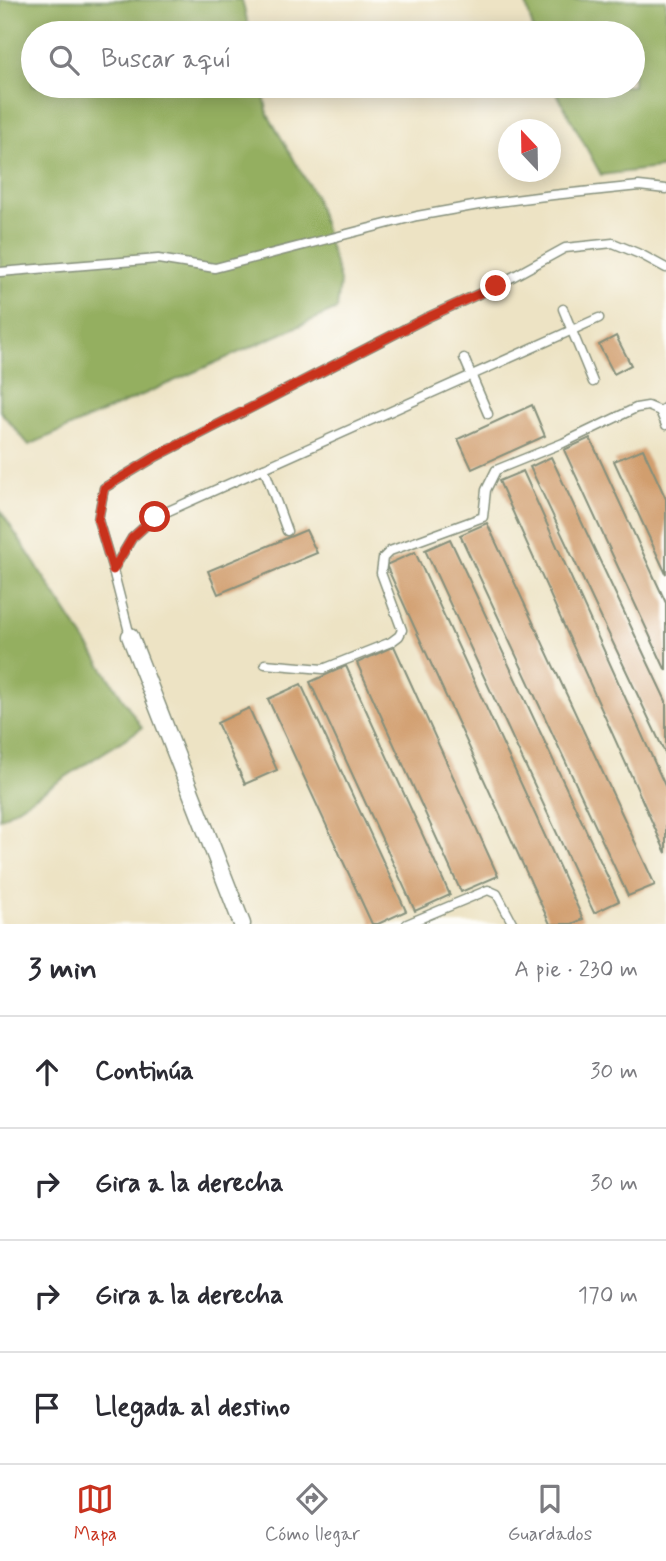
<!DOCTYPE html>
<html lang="es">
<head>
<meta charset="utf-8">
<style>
	:root { --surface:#fff; --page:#f7f7f7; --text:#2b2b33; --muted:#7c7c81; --line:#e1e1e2; --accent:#c8321e }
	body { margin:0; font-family:Mynerve,sans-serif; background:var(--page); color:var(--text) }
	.compass { position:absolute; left:498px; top:119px; width:63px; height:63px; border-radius:50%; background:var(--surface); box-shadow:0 4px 18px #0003; rotate:338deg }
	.stop { position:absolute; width:21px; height:21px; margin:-16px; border:5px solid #c8321e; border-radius:50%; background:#fff }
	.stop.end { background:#c8321e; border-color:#fff; box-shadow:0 2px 7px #0008 }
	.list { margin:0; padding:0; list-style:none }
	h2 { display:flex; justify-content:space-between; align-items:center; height:91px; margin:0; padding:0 28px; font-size:30px }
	h2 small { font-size:23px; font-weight:400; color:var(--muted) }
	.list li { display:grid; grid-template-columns:46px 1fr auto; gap:21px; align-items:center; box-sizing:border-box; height:112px; padding:0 28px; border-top:2px solid var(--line) }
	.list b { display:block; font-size:26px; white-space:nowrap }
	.list em { font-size:23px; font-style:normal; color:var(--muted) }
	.icon { flex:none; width:38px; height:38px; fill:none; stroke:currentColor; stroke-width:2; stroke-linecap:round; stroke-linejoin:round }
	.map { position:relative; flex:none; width:666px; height:924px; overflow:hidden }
	.search { position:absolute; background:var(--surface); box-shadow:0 4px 18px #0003; left:21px; right:21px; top:21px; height:77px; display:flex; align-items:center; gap:18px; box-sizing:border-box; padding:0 24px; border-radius:38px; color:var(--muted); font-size:26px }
	.sheet { height:539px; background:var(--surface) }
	nav { display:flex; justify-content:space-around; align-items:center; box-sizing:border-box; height:98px; border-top:2px solid var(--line); background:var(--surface); font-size:19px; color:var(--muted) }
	nav a { display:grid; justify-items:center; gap:4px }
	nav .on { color:var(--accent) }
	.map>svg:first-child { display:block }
	.forest { fill:#94af61; stroke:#5a764a; stroke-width:2 }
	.building { fill:#d19e6e }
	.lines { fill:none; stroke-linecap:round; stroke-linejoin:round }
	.service-casing { stroke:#86907c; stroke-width:11 }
	.minor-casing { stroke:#86907c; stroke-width:19 }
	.service { stroke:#fff; stroke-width:8 }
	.minor { stroke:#fff; stroke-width:16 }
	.route { stroke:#c8321e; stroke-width:9 }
</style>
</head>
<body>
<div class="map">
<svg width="666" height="924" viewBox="0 0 666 924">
	<rect width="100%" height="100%" fill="#fdfcf7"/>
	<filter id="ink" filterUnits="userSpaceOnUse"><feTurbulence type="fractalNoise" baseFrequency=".0143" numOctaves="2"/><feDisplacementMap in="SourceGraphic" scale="14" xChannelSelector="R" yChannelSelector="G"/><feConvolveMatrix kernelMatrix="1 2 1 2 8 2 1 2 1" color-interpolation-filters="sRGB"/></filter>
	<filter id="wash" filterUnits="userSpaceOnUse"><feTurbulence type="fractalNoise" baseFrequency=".00686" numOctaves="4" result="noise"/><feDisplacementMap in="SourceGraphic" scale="28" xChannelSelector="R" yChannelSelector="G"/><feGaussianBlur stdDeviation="1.57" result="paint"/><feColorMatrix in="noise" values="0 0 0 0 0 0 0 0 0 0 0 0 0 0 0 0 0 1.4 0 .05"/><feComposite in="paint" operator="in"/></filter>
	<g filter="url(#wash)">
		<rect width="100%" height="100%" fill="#ede3c4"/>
		<!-- forest -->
		<g class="forest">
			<polygon points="0,0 242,0 250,33 33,33 33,86 262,86 268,115 315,196 340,281 337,309 29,445 0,411"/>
			<polygon points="525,0 666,0 666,167 601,175 553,86 633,86 633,33 534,33"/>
			<polygon points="0,510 142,728 0,819"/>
		</g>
		<g id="blocks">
			<!-- building -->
			<g class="building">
				<polygon points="616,336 631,365 614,374 599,345"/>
				<polygon points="532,405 545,436 472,469 458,439"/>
				<polygon points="590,438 666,603 666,671 564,450"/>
				<polygon points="643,449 666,499 666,574 614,461"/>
				<polygon points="551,457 666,701 666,755 530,467"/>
				<polygon points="523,471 666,788 666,853 499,481"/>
				<polygon points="487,523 655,885 628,896 460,535"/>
				<polygon points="306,530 317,553 218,594 208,571"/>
				<polygon points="450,539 619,901 594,913 425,550"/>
				<polygon points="415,552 583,919 572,924 550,924 386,565"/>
				<polygon points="394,646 498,876 461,892 357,663"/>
				<polygon points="346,666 450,895 415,911 310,682"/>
				<polygon points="301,684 406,911 378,924 372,924 268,699"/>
				<polygon points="249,708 277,770 245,784 217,723"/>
			</g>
		</g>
	</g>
	<g filter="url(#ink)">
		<use href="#blocks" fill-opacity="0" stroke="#86907c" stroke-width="2"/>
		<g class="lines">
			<defs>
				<g id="service">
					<polyline points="0,272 158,259 215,268 417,216 490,203 553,195 639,186 666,189"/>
					<polyline points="563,309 593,382"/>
					<polyline points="464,358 488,414"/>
					<polyline points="666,407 660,411 666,425"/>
					<polyline points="264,468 287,531"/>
					<polyline points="113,570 98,520 104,488 157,456 426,318 496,286 565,248 613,243 642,255 666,268"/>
					<polyline points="130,636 113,570 132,538 155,517 599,318"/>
					<polyline points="265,664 323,669 391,642 399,636 402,630 381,573 383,558 390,551 483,517 486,490 496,470 563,443 636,408 648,406 660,411"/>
					<polyline points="407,924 488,890 497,894 513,924"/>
				</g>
				<polyline id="minor" points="130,636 242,924"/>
			</defs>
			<!-- service casing -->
			<use href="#service" class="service-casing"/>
			<!-- minor casing -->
			<use href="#minor" class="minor-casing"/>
			<!-- service -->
			<use href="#service" class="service"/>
			<!-- minor -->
			<use href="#minor" class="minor"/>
		</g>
	</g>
	<g class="lines" filter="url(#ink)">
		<!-- route -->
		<polyline class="route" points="155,517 132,538 113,570 98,520 104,488 157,456 426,318 496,286"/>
	</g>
</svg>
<svg class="compass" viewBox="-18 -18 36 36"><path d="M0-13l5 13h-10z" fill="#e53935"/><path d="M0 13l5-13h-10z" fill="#7c7c81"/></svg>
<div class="stop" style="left:155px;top:517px"></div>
<div class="stop end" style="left:496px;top:286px"></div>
<div class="search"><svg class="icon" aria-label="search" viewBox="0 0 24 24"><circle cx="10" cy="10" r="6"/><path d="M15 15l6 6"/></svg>Buscar aquí</div>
</div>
<section class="sheet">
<h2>3 min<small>A pie · 230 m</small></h2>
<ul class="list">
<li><svg class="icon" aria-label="ahead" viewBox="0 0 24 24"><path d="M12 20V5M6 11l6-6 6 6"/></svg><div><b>Continúa</b></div><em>30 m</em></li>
<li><svg class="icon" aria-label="right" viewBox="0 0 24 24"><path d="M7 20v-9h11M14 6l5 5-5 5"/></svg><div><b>Gira a la derecha</b></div><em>30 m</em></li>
<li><svg class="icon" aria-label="right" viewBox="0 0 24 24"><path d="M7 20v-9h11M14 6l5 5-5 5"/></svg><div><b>Gira a la derecha</b></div><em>170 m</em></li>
<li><svg class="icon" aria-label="arrive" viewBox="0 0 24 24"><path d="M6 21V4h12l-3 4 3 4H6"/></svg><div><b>Llegada al destino</b></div></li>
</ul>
</section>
<nav>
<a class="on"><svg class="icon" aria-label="map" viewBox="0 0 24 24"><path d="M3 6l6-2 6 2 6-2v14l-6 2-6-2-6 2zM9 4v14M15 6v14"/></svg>Mapa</a>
<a><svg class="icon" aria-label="directions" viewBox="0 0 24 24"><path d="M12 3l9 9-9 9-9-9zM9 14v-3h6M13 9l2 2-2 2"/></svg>Cómo llegar</a>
<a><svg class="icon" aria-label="saved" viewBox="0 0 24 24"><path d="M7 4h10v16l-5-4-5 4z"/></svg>Guardados</a>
</nav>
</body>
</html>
